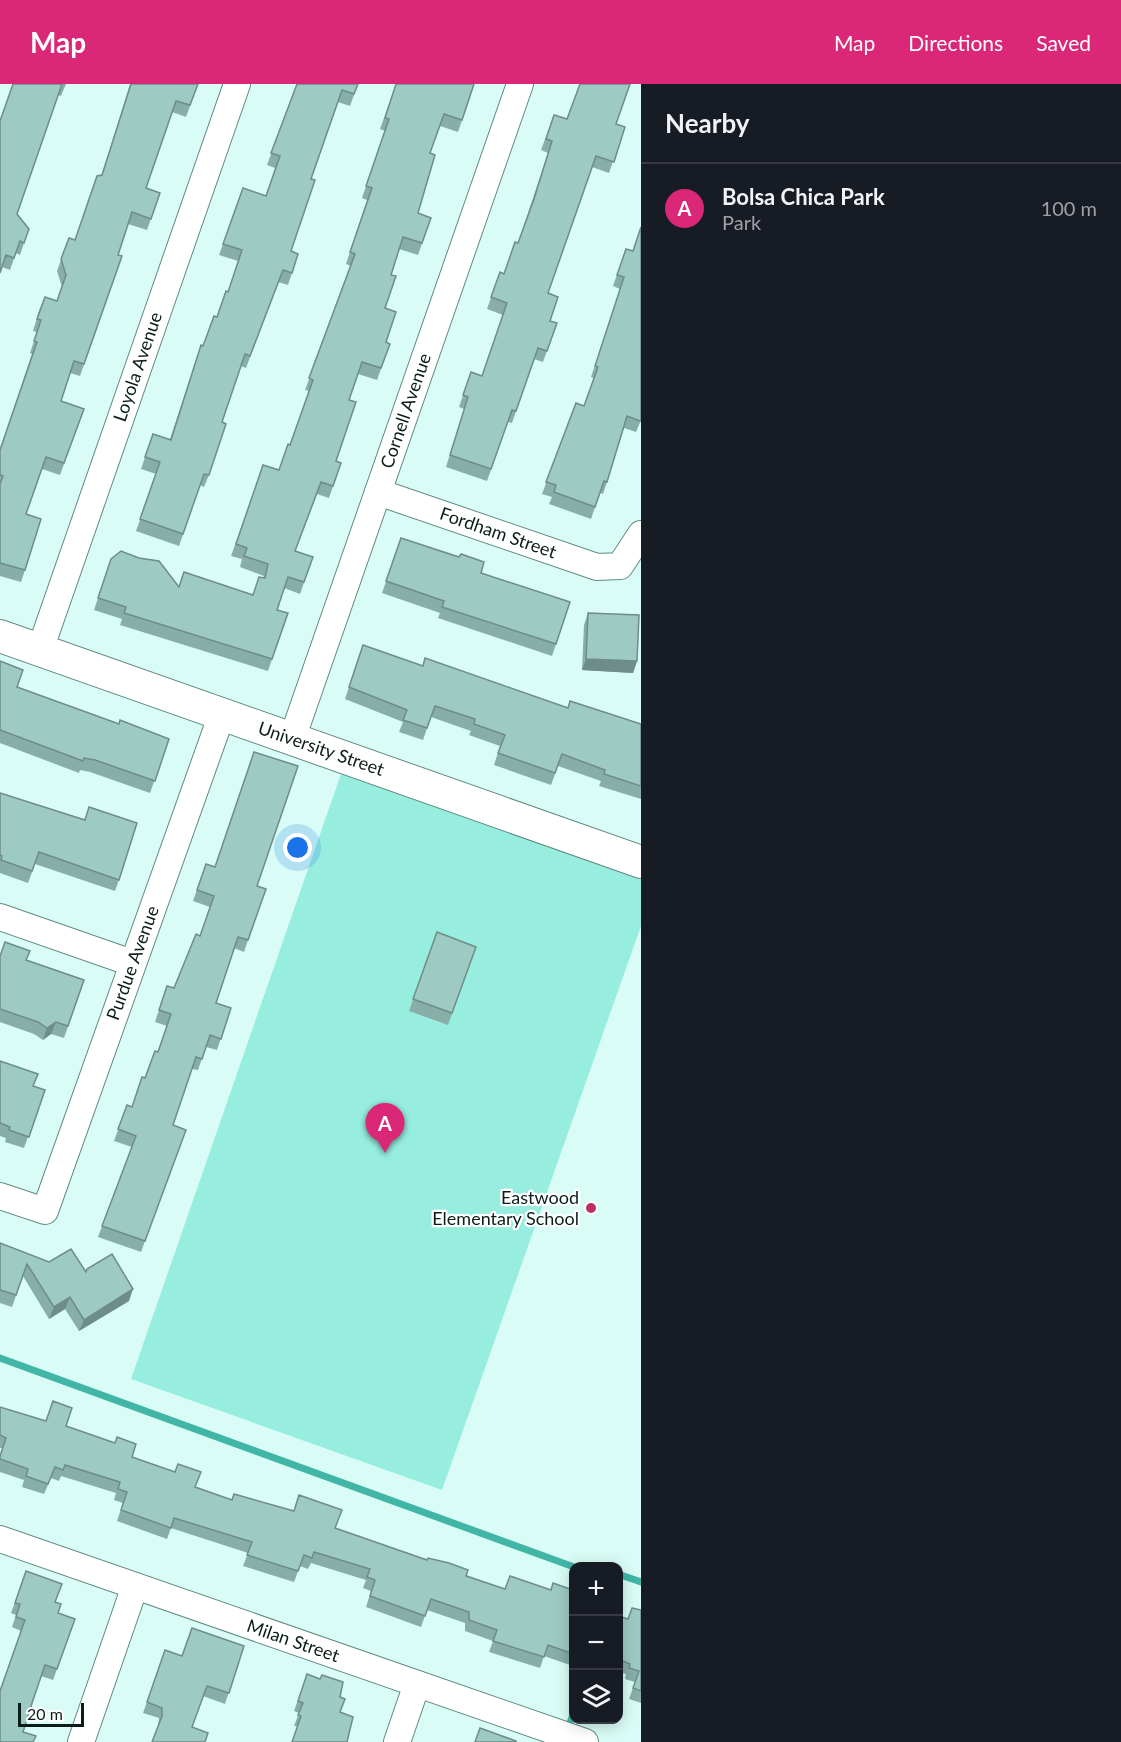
<!DOCTYPE html>
<html lang="en">
<head>
<meta charset="utf-8">
<style>
	:root { --surface:#171b24; --page:#242831; --text:#f1f3f6; --muted:#9ea1a6; --line:#363941; --accent:#db2777 }
	body { margin:0; font-family:Lato,sans-serif; background:var(--page); color:var(--text) }
	.controls { position:absolute; right:18px; bottom:18px; display:grid; overflow:hidden; border-radius:12px; box-shadow:0 3px 15px #0003 }
	.controls button { width:54px; height:54px; display:grid; place-items:center; padding:0; border:0; border-bottom:2px solid var(--line); background:var(--surface); color:var(--text); font:30px sans-serif }
	.scale { position:absolute; left:18px; bottom:15px; width:66px; box-sizing:border-box; padding-left:6px; border:3px solid #0b1d1a; border-top:0; font-size:16px; line-height:21px; white-space:nowrap; color:#0b1d1a; -webkit-text-stroke:4px #fff; paint-order:stroke }
	.you { position:absolute; left:298px; top:764px; width:21px; height:21px; margin:-15px; border:4px solid #fff; border-radius:50%; background:#1a73e8; box-shadow:0 0 0 9px #1a73e833 }
	.badge { display:grid; place-items:center; width:39px; height:39px; border-radius:50%; background:var(--accent); color:#fff; font-size:20px; font-weight:700 }
	.pin { position:absolute; translate:-50% -50px; filter:drop-shadow(0 2px 3px #0008) }
	.pin::after { content:''; position:absolute; top:32px; width:21px; height:18px; background:inherit; clip-path:polygon(0 0,100% 0,50% 100%) }
	.list { margin:0; padding:0; list-style:none }
	h2 { display:flex; justify-content:space-between; align-items:center; height:78px; margin:0; padding:0 24px; font-size:26px }
	h2 small { font-size:20px; font-weight:400; color:var(--muted) }
	.list li { display:grid; grid-template-columns:39px 1fr auto; gap:18px; align-items:center; box-sizing:border-box; height:90px; padding:0 24px; border-top:2px solid var(--line) }
	.list b { display:block; font-size:22px; white-space:nowrap }
	.list p { margin:0; font-size:20px; white-space:nowrap; color:var(--muted) }
	.list em { font-size:20px; font-style:normal; color:var(--muted) }
	.icon { flex:none; width:33px; height:33px; fill:none; stroke:currentColor; stroke-width:2; stroke-linecap:round; stroke-linejoin:round }
	.map { position:relative; flex:none; width:641px; height:1658px; overflow:hidden }
	header { display:flex; align-items:center; gap:36px; box-sizing:border-box; height:84px; padding:0 30px; background:var(--accent); color:#fff }
	header strong { font-size:28px }
	nav { display:flex; gap:33px; margin-inline-start:auto; font-size:21px }
	main { display:flex }
	aside { flex:1; background:var(--surface) }
	.map>svg:first-child { display:block }
	.green { fill:#97eedf }
	.lines { fill:none; stroke-linecap:round; stroke-linejoin:round }
	.stream { stroke:#41b6a6; stroke-width:7 }
	.minor-casing { stroke:#608b83; stroke-width:28 }
	.tertiary-casing { stroke:#608b83; stroke-width:34 }
	.minor { stroke:#fff; stroke-width:26 }
	.tertiary { stroke:#fff; stroke-width:32 }
	.wall { fill:#87aea7 }
	.shaded-wall { fill:#6e8d88 }
	.building { fill:#9dcac2; stroke:#6e8d88; stroke-width:1.5 }
	.poi-dot { fill:#bb2f65; stroke:#fff; stroke-width:2 }
	.labels { text-anchor:middle; stroke-width:4.5; stroke-linejoin:round; paint-order:stroke }
	.street-label { font-size:18px; fill:#0b1d1a; stroke:#fff }
	.poi-label { font-size:18px; fill:#0b1d1a; stroke:#fff; text-anchor:end }
</style>
</head>
<body>
<header>
<strong>Map</strong>
<nav><a>Map</a><a>Directions</a><a>Saved</a></nav>
</header>
<main>
<div class="map">
<svg width="641" height="1658" viewBox="0 0 641 1658">
	<rect width="100%" height="100%" fill="#d9fdf6"/>
	<!-- green -->
	<polygon class="green" points="342,687 641,792 641,842 442,1406 131,1295"/>
	<g class="lines">
		<!-- stream -->
		<g class="stream">
			<polyline points="0,1274 574,1483"/>
			<polyline points="618,1490 641,1498"/>
			<polyline points="567,1647 574,1628"/>
		</g>
		<defs>
			<g id="minor">
				<polyline points="378,408 597,483 620,482 641,450"/>
				<polyline points="40,566 237,0"/>
				<polyline points="292,655 520,0"/>
				<polyline points="0,833 132,879"/>
				<polyline points="0,1112 45,1127 222,630"/>
				<polyline points="0,1455 585,1658"/>
				<polyline points="81,1658 135,1502"/>
				<polyline points="397,1658 417,1600"/>
			</g>
			<polyline id="tertiary" points="0,552 641,778"/>
		</defs>
		<!-- minor casing -->
		<use href="#minor" class="minor-casing"/>
		<!-- tertiary casing -->
		<use href="#tertiary" class="tertiary-casing"/>
		<!-- minor -->
		<use href="#minor" class="minor"/>
		<!-- tertiary -->
		<use href="#tertiary" class="tertiary"/>
	</g>
	<!-- wall -->
	<g class="wall">
		<polygon points="13,0 66,0 61,12 58,11 17,130 24,159 20,171 16,169 10,186 2,183"/>
		<polygon points="130,0 198,0 186,33 172,28 146,104 160,109 147,146 128,140 118,171 122,172 80,292 70,289 61,317 84,325 60,391 42,385 26,430 25,486 21,498 0,492 0,365 32,270 30,269 37,248 33,247 40,224 57,217 62,203 57,187 69,154 75,156 102,91"/>
		<polygon points="297,0 358,0 350,22 338,18 311,95 291,167 292,189 288,201 278,198 246,284 241,282 222,338 209,391 204,403 200,401 179,462 136,447 156,390 141,385 153,350 170,355 201,261 203,262 217,233 228,208 238,177 219,171 243,104 266,112 275,84 267,81"/>
		<polygon points="396,0 474,0 458,48 440,42 430,69 418,129 431,134 418,171 399,165 391,191 385,224 386,258 390,260 377,296 358,290 349,316 336,377 341,379 329,414 317,410 295,467 313,473 300,510 284,504 277,526 288,529 268,587 120,541 122,535 94,526 111,475 179,502 253,511 263,494 264,492 240,483 242,475 231,472 263,381 279,386 290,361 309,307 305,306 351,182 346,180 367,116 362,114 385,47 380,45"/>
		<polygon points="554,31 567,35 616,40 625,43 609,89 592,83 548,209 550,237 547,267 543,278 534,275 512,339 508,338 487,397 446,383 464,325 459,323 471,288 482,292 503,231 487,225 500,188 504,190 518,159 548,69 541,66"/>
		<polygon points="626,165 633,167 641,336 636,348 624,344 607,398 603,410 600,409 591,435 549,420 552,413 542,410 576,319 584,322 594,294 591,293 620,205 613,202"/>
		<polygon points="401,454 481,489 570,518 552,572 438,534 440,529 382,509"/>
		<polygon points="588,529 637,577 633,589 582,586 584,541"/>
		<polygon points="363,561 423,582 568,624 641,640 641,715 599,702 601,697 558,682 551,701 494,681 500,662 469,651 471,647 431,633 423,656 399,648 403,638 345,615"/>
		<polygon points="0,577 17,603 119,640 169,655 150,709 90,688 80,686 79,689 0,659"/>
		<polygon points="0,709 119,796 115,807 35,780 28,799 0,789"/>
		<polygon points="206,780 257,802 248,856 244,868 234,864 216,919 231,924 217,966 206,963 198,986 192,985 173,1041 186,1046 141,1168 98,1153 132,1063 114,1057 127,1021 132,1023 158,968 167,942 155,938 167,902 174,904 200,852 210,823 193,817"/>
		<polygon points="437,848 476,863 448,941 409,927"/>
		<polygon points="0,871 26,876 84,896 64,954 51,950 43,956 34,950 0,938"/>
		<polygon points="0,977 33,1002 45,1006 24,1064 5,1058 6,1054 0,1052"/>
		<polygon points="0,1159 49,1178 86,1188 129,1217 79,1247 65,1225 49,1235 23,1192 12,1223 0,1219"/>
		<polygon points="0,1323 46,1337 66,1342 195,1403 232,1416 335,1444 505,1505 573,1506 573,1582 544,1572 540,1584 489,1568 493,1557 465,1547 465,1539 427,1526 421,1543 366,1523 371,1507 363,1504 366,1496 311,1479 308,1485 300,1482 294,1498 243,1482 248,1469 171,1444 167,1455 117,1437 123,1419 114,1416 116,1409 61,1392 59,1397 51,1394 44,1410 22,1403 24,1396 0,1388 0,1371 2,1364 0,1364"/>
		<polygon points="26,1487 55,1518 58,1529 75,1535 53,1596 41,1592 33,1616 23,1648 0,1658 0,1607 21,1547 12,1543 16,1531 11,1529"/>
		<polygon points="641,1526 641,1619 629,1615 635,1598 625,1595 626,1590 618,1588 618,1532 628,1535"/>
		<polygon points="244,1562 225,1620 203,1612 192,1643 158,1642 159,1634 143,1629 165,1566 182,1572"/>
		<polygon points="307,1590 340,1613 340,1628 297,1642 294,1642 299,1629 294,1627"/>
	</g>
	<!-- shaded-wall -->
	<g class="shaded-wall">
		<polygon points="586,575 637,577 633,589 582,586"/>
		<polygon points="56,938 51,950 43,956 47,944"/>
		<polygon points="133,1205 129,1217 79,1247 84,1236"/>
		<polygon points="70,1213 65,1225 49,1235 54,1223"/>
	</g>
	<!-- building -->
	<g class="building">
		<polygon points="13,0 62,0 17,130 29,145 24,159 20,157 14,174 6,171 0,189 0,37"/>
		<polygon points="131,0 198,0 190,21 176,17 146,104 160,109 151,135 132,128 118,171 122,172 84,280 74,277 61,317 84,325 64,379 46,373 26,430 41,435 25,486 0,479 0,400 3,392 0,391 0,366 37,258 34,257 41,236 37,235 45,213 57,217 66,191 61,175 69,154 75,156 97,92 102,91"/>
		<polygon points="297,0 358,0 354,10 342,6 311,95 315,96 291,167 298,170 292,189 283,186 250,272 245,270 222,338 226,340 209,391 204,390 183,450 140,435 160,378 145,373 153,350 171,356 201,261 203,262 214,232 217,233 226,207 228,208 242,166 223,160 243,104 266,112 280,72 271,69"/>
		<polygon points="396,0 474,0 462,36 444,30 430,69 435,71 418,129 431,134 422,159 403,153 391,191 396,192 385,224 396,228 386,258 390,260 381,284 362,278 349,316 356,318 336,377 341,379 333,402 321,398 295,467 313,473 304,498 288,493 277,526 288,529 272,575 124,529 126,523 98,514 111,475 121,467 139,474 159,477 179,503 184,488 253,511 259,493 265,494 268,480 244,472 247,464 236,460 263,381 279,386 288,360 290,361 313,296 309,294 355,170 350,168 372,104 366,102 389,35 385,34"/>
		<polygon points="580,0 630,0 616,40 625,43 614,78 596,72 548,209 558,213 550,237 557,239 547,267 538,264 516,327 512,326 491,385 450,371 468,313 463,311 471,288 482,292 507,219 491,213 500,188 504,190 515,158 518,159 534,115 552,57 546,55 554,31 567,35"/>
		<polygon points="641,143 641,335 640,337 627,332 607,398 604,397 595,423 554,408 556,401 546,398 576,319 584,322 598,283 595,282 624,193 617,191 626,165 633,167"/>
		<polygon points="401,454 459,473 461,470 484,478 481,489 570,518 556,560 442,523 444,517 386,497"/>
		<polygon points="588,529 639,531 637,577 586,575"/>
		<polygon points="363,561 423,582 425,574 568,624 570,617 641,640 641,702 604,690 605,686 562,670 555,689 498,669 505,651 474,640 475,635 435,622 427,644 403,636 407,626 349,603"/>
		<polygon points="0,577 23,586 17,603 119,640 120,636 169,655 155,697 95,676 84,674 83,677 0,646"/>
		<polygon points="254,668 298,682 257,802 266,805 248,856 238,853 216,919 231,924 221,955 210,951 202,975 196,973 173,1041 186,1046 145,1157 102,1142 136,1052 118,1045 127,1021 132,1023 142,993 145,994 155,967 158,968 171,930 159,926 167,902 174,904 196,850 200,852 214,812 197,806 206,780 215,783"/>
		<polygon points="0,709 85,736 89,723 137,739 119,796 39,768 32,787 1,776 2,772 0,771"/>
		<polygon points="437,848 476,863 452,929 413,915"/>
		<polygon points="5,858 30,867 26,876 84,896 68,942 56,938 47,944 38,938 0,925 0,872"/>
		<polygon points="0,977 38,990 33,1002 45,1006 29,1053 9,1046 10,1043 0,1039"/>
		<polygon points="0,1159 49,1178 71,1165 86,1188 87,1185 112,1170 133,1205 84,1236 70,1213 54,1223 27,1180 16,1211 0,1206"/>
		<polygon points="53,1317 72,1324 66,1342 115,1359 117,1353 136,1360 132,1373 175,1388 178,1380 201,1388 195,1403 232,1416 234,1410 294,1427 299,1411 342,1426 335,1444 427,1476 428,1474 449,1479 468,1486 466,1492 505,1505 510,1492 551,1506 553,1499 573,1506 573,1570 548,1561 544,1573 493,1557 497,1546 469,1536 469,1528 431,1515 425,1532 370,1512 375,1496 367,1493 370,1485 314,1468 312,1474 304,1471 298,1487 247,1471 252,1458 174,1434 171,1444 121,1426 127,1408 118,1405 120,1398 65,1381 63,1386 55,1383 48,1400 26,1392 28,1385 0,1375 0,1372 6,1354 0,1351 0,1323 46,1337"/>
		<polygon points="26,1487 62,1500 55,1518 61,1520 58,1529 75,1535 57,1585 45,1581 33,1616 23,1648 36,1652 33,1658 0,1658 0,1607 25,1536 16,1533 20,1520 15,1519"/>
		<polygon points="632,1524 641,1526 641,1607 633,1604 639,1587 629,1584 630,1580 618,1575 618,1532 628,1535"/>
		<polygon points="192,1544 244,1562 229,1609 207,1602 192,1643 208,1649 205,1658 152,1658 162,1632 162,1624 147,1618 165,1566 182,1572"/>
		<polygon points="307,1590 320,1595 322,1591 343,1598 340,1613 345,1615 340,1628 353,1633 347,1658 292,1658 301,1632 298,1631 303,1619 298,1617"/>
		<polygon points="480,1644 516,1657 516,1658 475,1658"/>
	</g>
	<!-- markers -->
	<circle class="poi-dot" cx="591" cy="1124" r="6"/>
	<g class="labels">
		<!-- street labels -->
		<g class="street-label">
			<text transform="translate(138 283) rotate(-71)" y="6">Loyola Avenue</text>
			<text transform="translate(406 327) rotate(-71)" y="6">Cornell Avenue</text>
			<text transform="translate(498 449) rotate(19)" y="6">Fordham Street</text>
			<text transform="translate(321 665) rotate(19)" y="6">University Street</text>
			<text transform="translate(133 879) rotate(-70)" y="6">Purdue Avenue</text>
			<text transform="translate(293 1557) rotate(19)" y="6">Milan Street</text>
		</g>
		<!-- poi labels -->
		<g class="poi-label">
			<text x="579" y="1120">Eastwood<tspan x="579" dy="21">Elementary School</tspan></text>
		</g>
	</g>
</svg>
<div class="controls">
<button>+</button>
<button>−</button>
<button><svg class="icon" aria-label="layers" viewBox="0 0 24 24"><path d="M12 4l9 5-9 5-9-5zM3 14l9 5 9-5"/></svg></button>
</div>
<div class="scale">20 m</div>
<div class="you"></div>
<div class="pin badge" style="left:385px;top:1069px">A</div>
</div>
<aside>
<h2>Nearby<small></small></h2>
<ul class="list">
<li><span class="badge">A</span><div><b>Bolsa Chica Park</b><p>Park</p></div><em>100 m</em></li>
</ul>
</aside>
</main>
</body>
</html>
